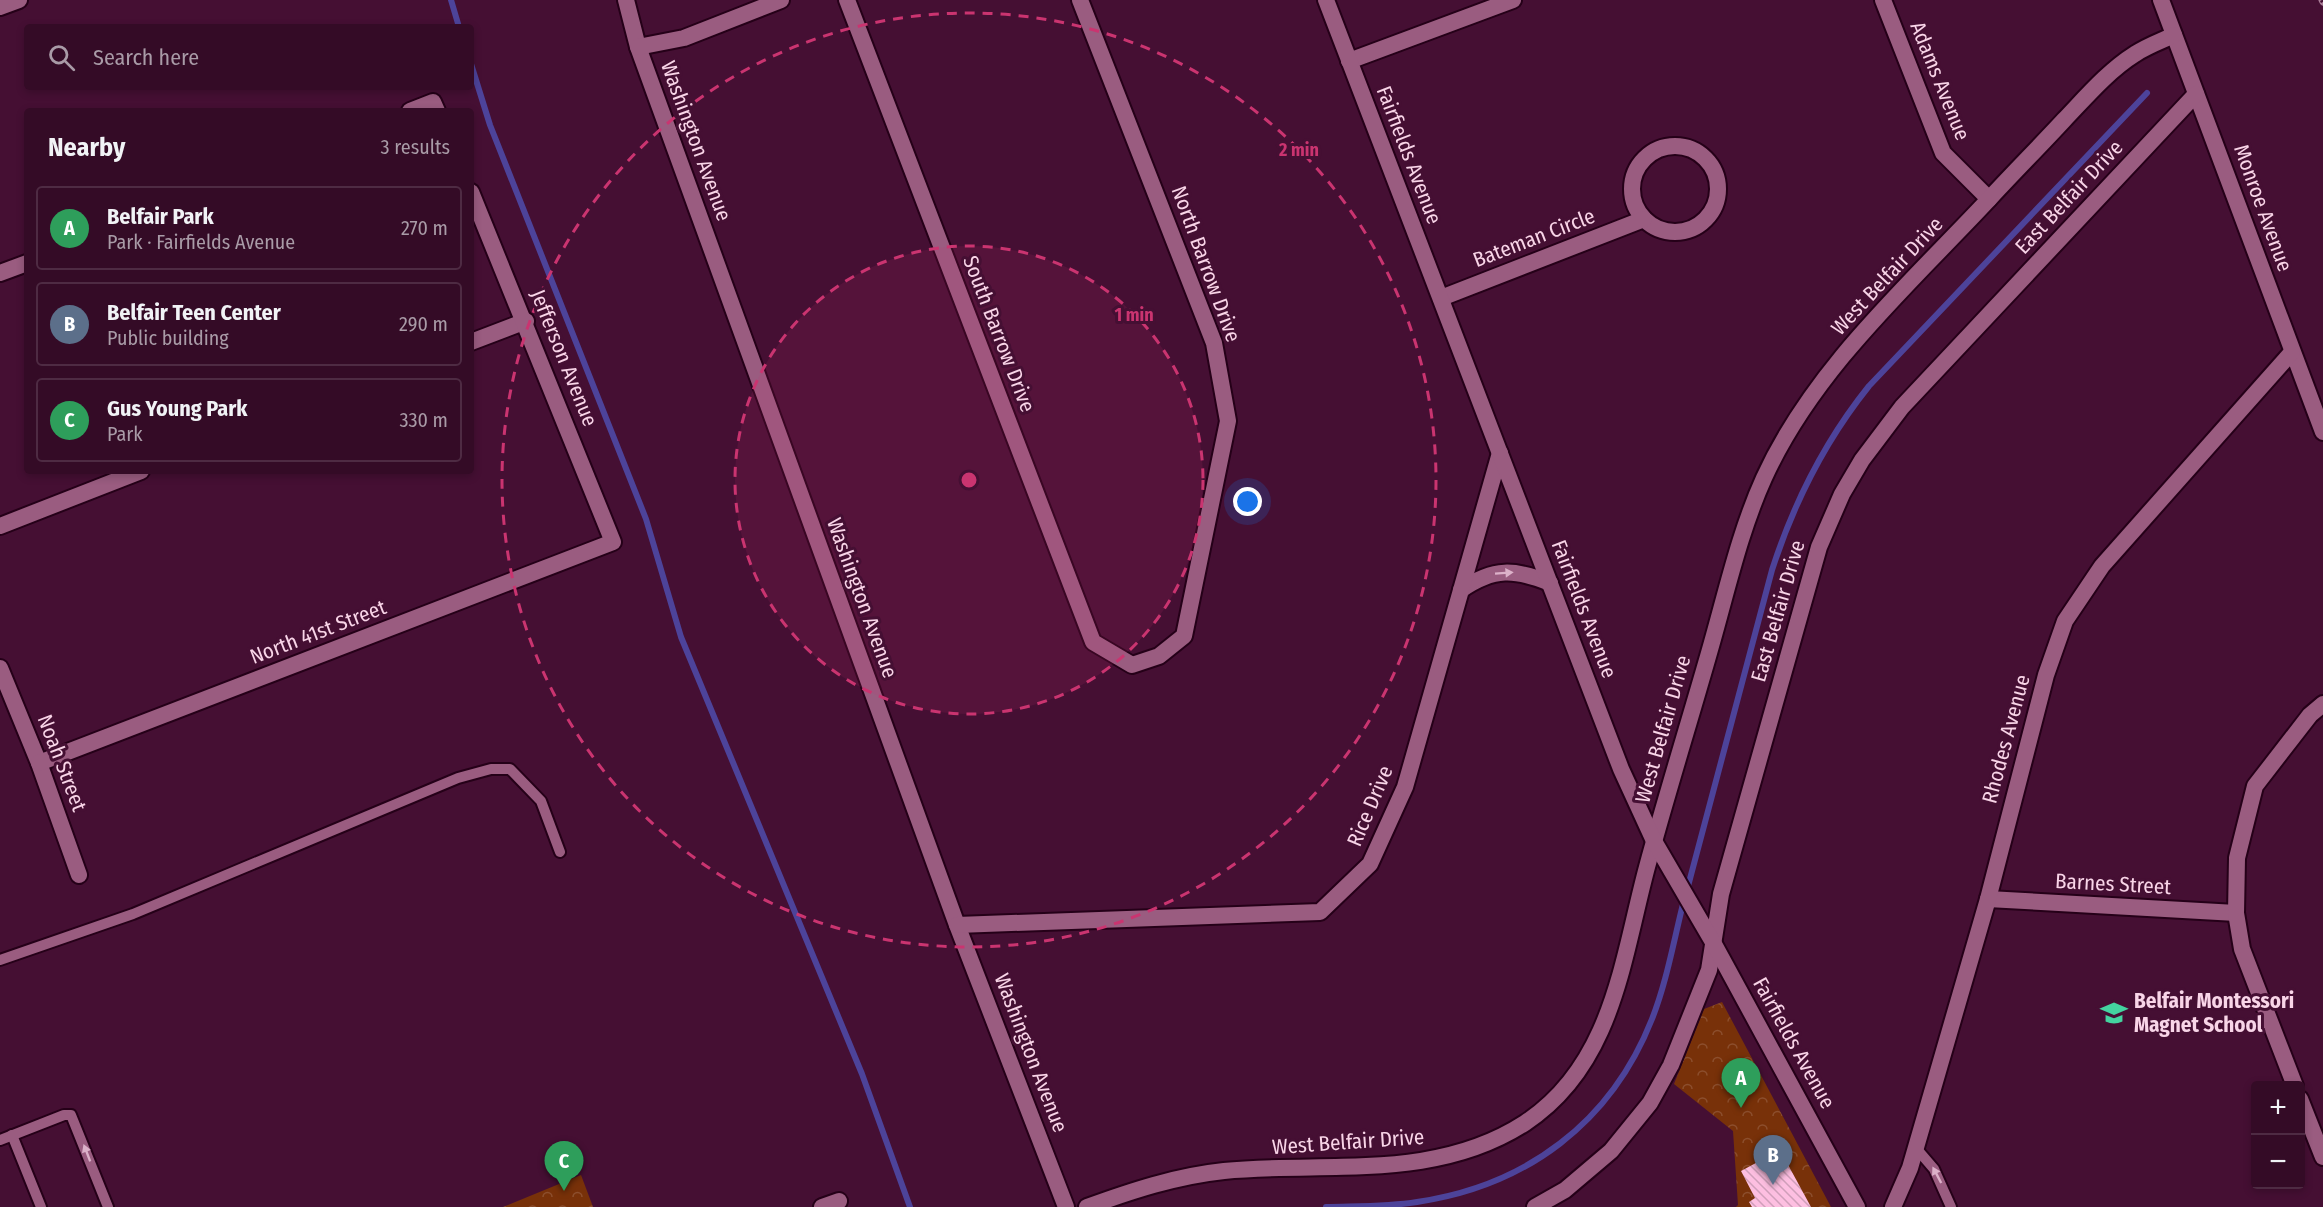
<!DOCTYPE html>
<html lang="en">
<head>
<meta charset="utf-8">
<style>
	:root { --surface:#340b26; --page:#3c142e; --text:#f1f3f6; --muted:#a99ba7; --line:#4e2b43; --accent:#2563eb }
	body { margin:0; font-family:"Fira Sans Condensed",sans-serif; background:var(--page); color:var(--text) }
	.controls { position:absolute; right:18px; bottom:18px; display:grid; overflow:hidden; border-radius:6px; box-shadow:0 3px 9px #0003 }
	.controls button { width:54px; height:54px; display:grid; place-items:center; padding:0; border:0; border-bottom:2px solid var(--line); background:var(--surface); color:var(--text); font:30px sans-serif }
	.you { position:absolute; left:1248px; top:502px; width:21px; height:21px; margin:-15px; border:4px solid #fff; border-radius:50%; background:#1a73e8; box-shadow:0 0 0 9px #1a73e833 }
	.badge { display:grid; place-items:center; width:39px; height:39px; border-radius:50%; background:var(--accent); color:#fff; font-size:20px; font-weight:700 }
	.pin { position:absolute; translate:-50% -50px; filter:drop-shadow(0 2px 3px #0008) }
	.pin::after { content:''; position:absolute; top:32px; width:21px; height:18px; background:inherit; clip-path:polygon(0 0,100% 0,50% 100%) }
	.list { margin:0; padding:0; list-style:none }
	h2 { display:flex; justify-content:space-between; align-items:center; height:78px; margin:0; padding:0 24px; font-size:26px }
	h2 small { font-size:20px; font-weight:400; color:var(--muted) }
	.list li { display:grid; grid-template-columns:39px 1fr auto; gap:18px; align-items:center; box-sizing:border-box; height:84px; margin:0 12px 12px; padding:0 12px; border:2px solid var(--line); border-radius:6px }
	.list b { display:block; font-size:22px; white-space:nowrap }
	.list p { margin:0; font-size:20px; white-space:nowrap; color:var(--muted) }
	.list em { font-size:20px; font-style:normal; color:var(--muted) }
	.icon { flex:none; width:33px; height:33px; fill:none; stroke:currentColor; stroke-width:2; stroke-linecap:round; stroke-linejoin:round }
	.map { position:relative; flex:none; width:2323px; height:1207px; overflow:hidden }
	.search { position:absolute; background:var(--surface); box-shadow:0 3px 9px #0003; left:24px; top:24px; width:450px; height:66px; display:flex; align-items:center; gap:15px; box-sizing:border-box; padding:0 21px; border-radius:6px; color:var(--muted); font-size:22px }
	.panel { position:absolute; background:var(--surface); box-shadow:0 3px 9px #0003; left:24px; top:108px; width:450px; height:366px; border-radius:6px }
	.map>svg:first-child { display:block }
	.park { fill:url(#park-crowns) }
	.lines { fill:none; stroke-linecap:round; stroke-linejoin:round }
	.stream { stroke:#4d439a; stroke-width:6 }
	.building { fill:url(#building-back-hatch) }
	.service-casing { stroke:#250018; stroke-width:14 }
	.minor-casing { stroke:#250018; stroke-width:20 }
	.tertiary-casing { stroke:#250018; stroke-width:20 }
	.service { stroke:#9a5c80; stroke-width:10 }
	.minor { stroke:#9a5c80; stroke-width:16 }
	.tertiary { stroke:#9a5c80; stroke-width:16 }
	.rail-casing { stroke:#aa7e98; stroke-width:7 }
	.rail { stroke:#450f33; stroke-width:4.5; stroke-dasharray:14; stroke-linecap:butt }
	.oneway { fill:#dcb1c9 }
	.ring { fill:none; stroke:#ca3470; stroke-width:3; stroke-dasharray:10 8 }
	.labels { text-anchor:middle; stroke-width:6; stroke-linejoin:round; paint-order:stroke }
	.street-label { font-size:21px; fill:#f9d5e8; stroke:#450f33 }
	.poi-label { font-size:21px; font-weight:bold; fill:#f9d5e8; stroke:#450f33; text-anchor:start }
	.centre { fill:#ca3470; stroke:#450f33; stroke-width:3 }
	.ring-label { font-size:18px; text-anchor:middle; font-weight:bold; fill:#ca3470; stroke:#450f33; stroke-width:6; stroke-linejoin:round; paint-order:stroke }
</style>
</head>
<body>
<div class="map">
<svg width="2323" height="1207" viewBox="0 0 2323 1207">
	<defs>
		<pattern id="park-crowns" width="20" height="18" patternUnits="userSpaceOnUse" patternTransform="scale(1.5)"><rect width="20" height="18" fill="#783109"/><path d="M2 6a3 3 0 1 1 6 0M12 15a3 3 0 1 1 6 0" fill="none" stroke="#8c4e2d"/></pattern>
		<pattern id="building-back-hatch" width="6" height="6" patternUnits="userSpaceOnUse" patternTransform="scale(1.5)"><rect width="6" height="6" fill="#fdbfe1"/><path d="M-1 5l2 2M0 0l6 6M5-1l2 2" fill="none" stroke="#d09fba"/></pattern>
	</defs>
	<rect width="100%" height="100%" fill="#450f33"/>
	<!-- park -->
	<g class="park">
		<polygon points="1722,1002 1831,1207 1736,1207 1738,1205 1733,1131 1674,1084 1704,1009"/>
		<polygon points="581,1175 593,1207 503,1207"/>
	</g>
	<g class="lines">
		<!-- stream -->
		<g class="stream">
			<polyline points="451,0 459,27"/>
			<polyline points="471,64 490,125 646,519 681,637 862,1074 910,1207"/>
			<path d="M1687,890L1772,570C1794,502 1824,442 1869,386L2147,93"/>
			<path d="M1326,1207C1356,1206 1387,1207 1417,1202C1526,1186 1611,1123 1652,1019C1667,981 1674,939 1684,900"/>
		</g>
	</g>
	<!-- building -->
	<polygon class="building" points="1780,1150 1811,1207 1752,1207 1749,1202 1755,1198 1741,1171"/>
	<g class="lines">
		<defs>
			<g id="service">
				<polyline points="0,960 133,914 458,778 491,769 510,769 541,801 560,852"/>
				<polyline points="12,1135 41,1207"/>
				<polyline points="0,1140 64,1115 71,1115 108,1207"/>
				<polyline points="1916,1148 1934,1169 1951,1207"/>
			</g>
			<g id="minor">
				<polyline points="626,0 638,47 957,925 1066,1207"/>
				<polyline points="847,0 1093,642 1132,665 1159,656 1184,636 1228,421 1214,343 1080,0"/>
				<polyline points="1883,0 1943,153 1989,199"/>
				<polyline points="2161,0 2323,432"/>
				<polyline points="0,7 19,0"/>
				<polyline points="638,47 684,38 781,0"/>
				<polyline points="1349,61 1513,0"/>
				<polyline points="410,111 433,102 437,111"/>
				<circle cx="1675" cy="189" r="43"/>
				<polyline points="0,273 27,263"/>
				<polyline points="1441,298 1644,219"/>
				<polyline points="471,342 526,321"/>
				<polyline points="0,526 141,471"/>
				<path d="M1461,590C1494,567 1515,569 1550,583"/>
				<polyline points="0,668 39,763 79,875"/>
				<polyline points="39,763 613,542 471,192"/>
				<polyline points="1988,899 2236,913"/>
				<polyline points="957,925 1320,912 1370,864 1405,787 1500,453"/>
				<polyline points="2295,1086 2242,949 2236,913 2237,858 2255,786 2310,715 2323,704"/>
				<polyline points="2300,1099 2323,1157"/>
				<polyline points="822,1207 839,1201"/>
				<path d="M1087,1207C1131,1191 1176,1176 1224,1171C1326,1161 1434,1182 1525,1123C1613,1065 1622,960 1647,867C1667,793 1690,720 1711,646C1727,590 1740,531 1764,478C1814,368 1910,284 1991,197C2015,171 2040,146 2064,120C2086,97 2108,71 2135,54C2147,46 2161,41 2174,35"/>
				<polyline points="1535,1207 1565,1190 1611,1151 1650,1103 1671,1065 1709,970 1721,894 1819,547 1842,494 1862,460 1902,407 2196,94"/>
				<polyline points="1893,1207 1910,1168 1988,899 2046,675 2065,621 2102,566 2292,352"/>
			</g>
			<polyline id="tertiary" points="1326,0 1621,769 1654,841 1714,944 1857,1207"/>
		</defs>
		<!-- service casing -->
		<use href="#service" class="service-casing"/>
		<!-- minor casing -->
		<use href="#minor" class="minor-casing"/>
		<!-- tertiary casing -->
		<use href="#tertiary" class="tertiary-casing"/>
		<!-- service -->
		<use href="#service" class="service"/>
		<!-- minor -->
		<use href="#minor" class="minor"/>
		<!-- tertiary -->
		<use href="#tertiary" class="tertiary"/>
		<defs>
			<polyline id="rail" points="2322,0 2323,2"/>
		</defs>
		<!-- rail casing -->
		<use href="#rail" class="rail-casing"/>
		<!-- rail -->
		<use href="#rail" class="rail"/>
	</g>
	<!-- one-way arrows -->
	<defs><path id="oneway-solid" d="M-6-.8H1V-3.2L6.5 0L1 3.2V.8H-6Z" transform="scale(1.5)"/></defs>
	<g class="oneway">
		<use href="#oneway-solid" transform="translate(1504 573) rotate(-4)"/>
		<use href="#oneway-solid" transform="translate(87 1153) rotate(-111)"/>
		<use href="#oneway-solid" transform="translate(1937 1175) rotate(-118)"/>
	</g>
	<!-- distance rings -->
	<circle cx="969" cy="480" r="234" fill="#ca3470" fill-opacity=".12"/>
	<g class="ring">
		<circle cx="969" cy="480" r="234"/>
		<circle cx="969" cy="480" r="467"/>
	</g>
	<!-- icons -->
	<defs>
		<symbol id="school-bare" viewBox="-9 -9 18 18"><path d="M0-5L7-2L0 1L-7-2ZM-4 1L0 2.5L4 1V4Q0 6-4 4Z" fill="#44d4a0" stroke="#450f33" stroke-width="2.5" paint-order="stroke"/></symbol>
	</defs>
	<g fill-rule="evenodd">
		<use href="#school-bare" x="2095" y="994" width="38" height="38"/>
	</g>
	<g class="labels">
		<!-- street labels -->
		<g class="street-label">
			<text transform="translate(1940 81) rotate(68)" y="7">Adams Avenue</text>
			<text transform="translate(696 141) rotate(70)" y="7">Washington Avenue</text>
			<text transform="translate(1409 155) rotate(69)" y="7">Fairfields Avenue</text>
			<text transform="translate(2069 197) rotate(-47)" y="7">East Belfair Drive</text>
			<text transform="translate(2263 208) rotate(70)" y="7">Monroe Avenue</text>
			<text transform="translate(1534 238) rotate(-21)" y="7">Bateman Circle</text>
			<text transform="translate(1206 264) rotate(70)" y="7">North Barrow Drive</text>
			<text transform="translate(1887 276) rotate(-47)" y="7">West Belfair Drive</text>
			<text transform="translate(999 334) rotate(69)" y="7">South Barrow Drive</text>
			<text transform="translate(564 358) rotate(68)" y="7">Jefferson Avenue</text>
			<text transform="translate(862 598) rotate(70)" y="7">Washington Avenue</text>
			<text transform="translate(1584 609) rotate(69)" y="7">Fairfields Avenue</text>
			<text transform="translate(1778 611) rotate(-74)" y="7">East Belfair Drive</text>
			<text transform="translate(318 632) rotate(-21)" y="7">North 41st Street</text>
			<text transform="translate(1663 729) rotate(-74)" y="7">West Belfair Drive</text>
			<text transform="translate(2006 739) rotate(-75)" y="7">Rhodes Avenue</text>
			<text transform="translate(62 763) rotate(69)" y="7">Noah Street</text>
			<text transform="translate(1370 806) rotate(-67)" y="7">Rice Drive</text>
			<text transform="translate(2113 884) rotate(3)" y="7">Barnes Street</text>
			<text transform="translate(1794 1043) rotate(61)" y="7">Fairfields Avenue</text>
			<text transform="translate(1031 1053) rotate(69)" y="7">Washington Avenue</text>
			<text transform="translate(1348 1142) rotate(-4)" y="7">West Belfair Drive</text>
		</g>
		<!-- poi labels -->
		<g class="poi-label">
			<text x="2134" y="1008">Belfair Montessori<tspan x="2134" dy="24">Magnet School</tspan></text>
		</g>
	</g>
	<circle cx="969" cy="480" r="9" class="centre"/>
	<g class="ring-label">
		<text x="1299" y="156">2 min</text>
		<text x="1134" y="321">1 min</text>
	</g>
</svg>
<div class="controls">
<button>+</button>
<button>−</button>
</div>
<div class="you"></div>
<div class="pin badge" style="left:1741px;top:1108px;background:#2e9e5b">A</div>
<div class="pin badge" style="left:1773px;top:1185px;background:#5c6f8a">B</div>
<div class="pin badge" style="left:564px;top:1191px;background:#2e9e5b">C</div>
<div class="search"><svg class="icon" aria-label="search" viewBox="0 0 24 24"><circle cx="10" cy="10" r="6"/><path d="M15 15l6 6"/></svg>Search here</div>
<section class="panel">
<h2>Nearby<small>3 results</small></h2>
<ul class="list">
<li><span class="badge" style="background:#2e9e5b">A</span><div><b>Belfair Park</b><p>Park · Fairfields Avenue</p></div><em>270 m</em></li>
<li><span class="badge" style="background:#5c6f8a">B</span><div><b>Belfair Teen Center</b><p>Public building</p></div><em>290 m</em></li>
<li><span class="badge" style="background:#2e9e5b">C</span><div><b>Gus Young Park</b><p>Park</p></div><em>330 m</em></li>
</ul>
</section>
</div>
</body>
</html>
